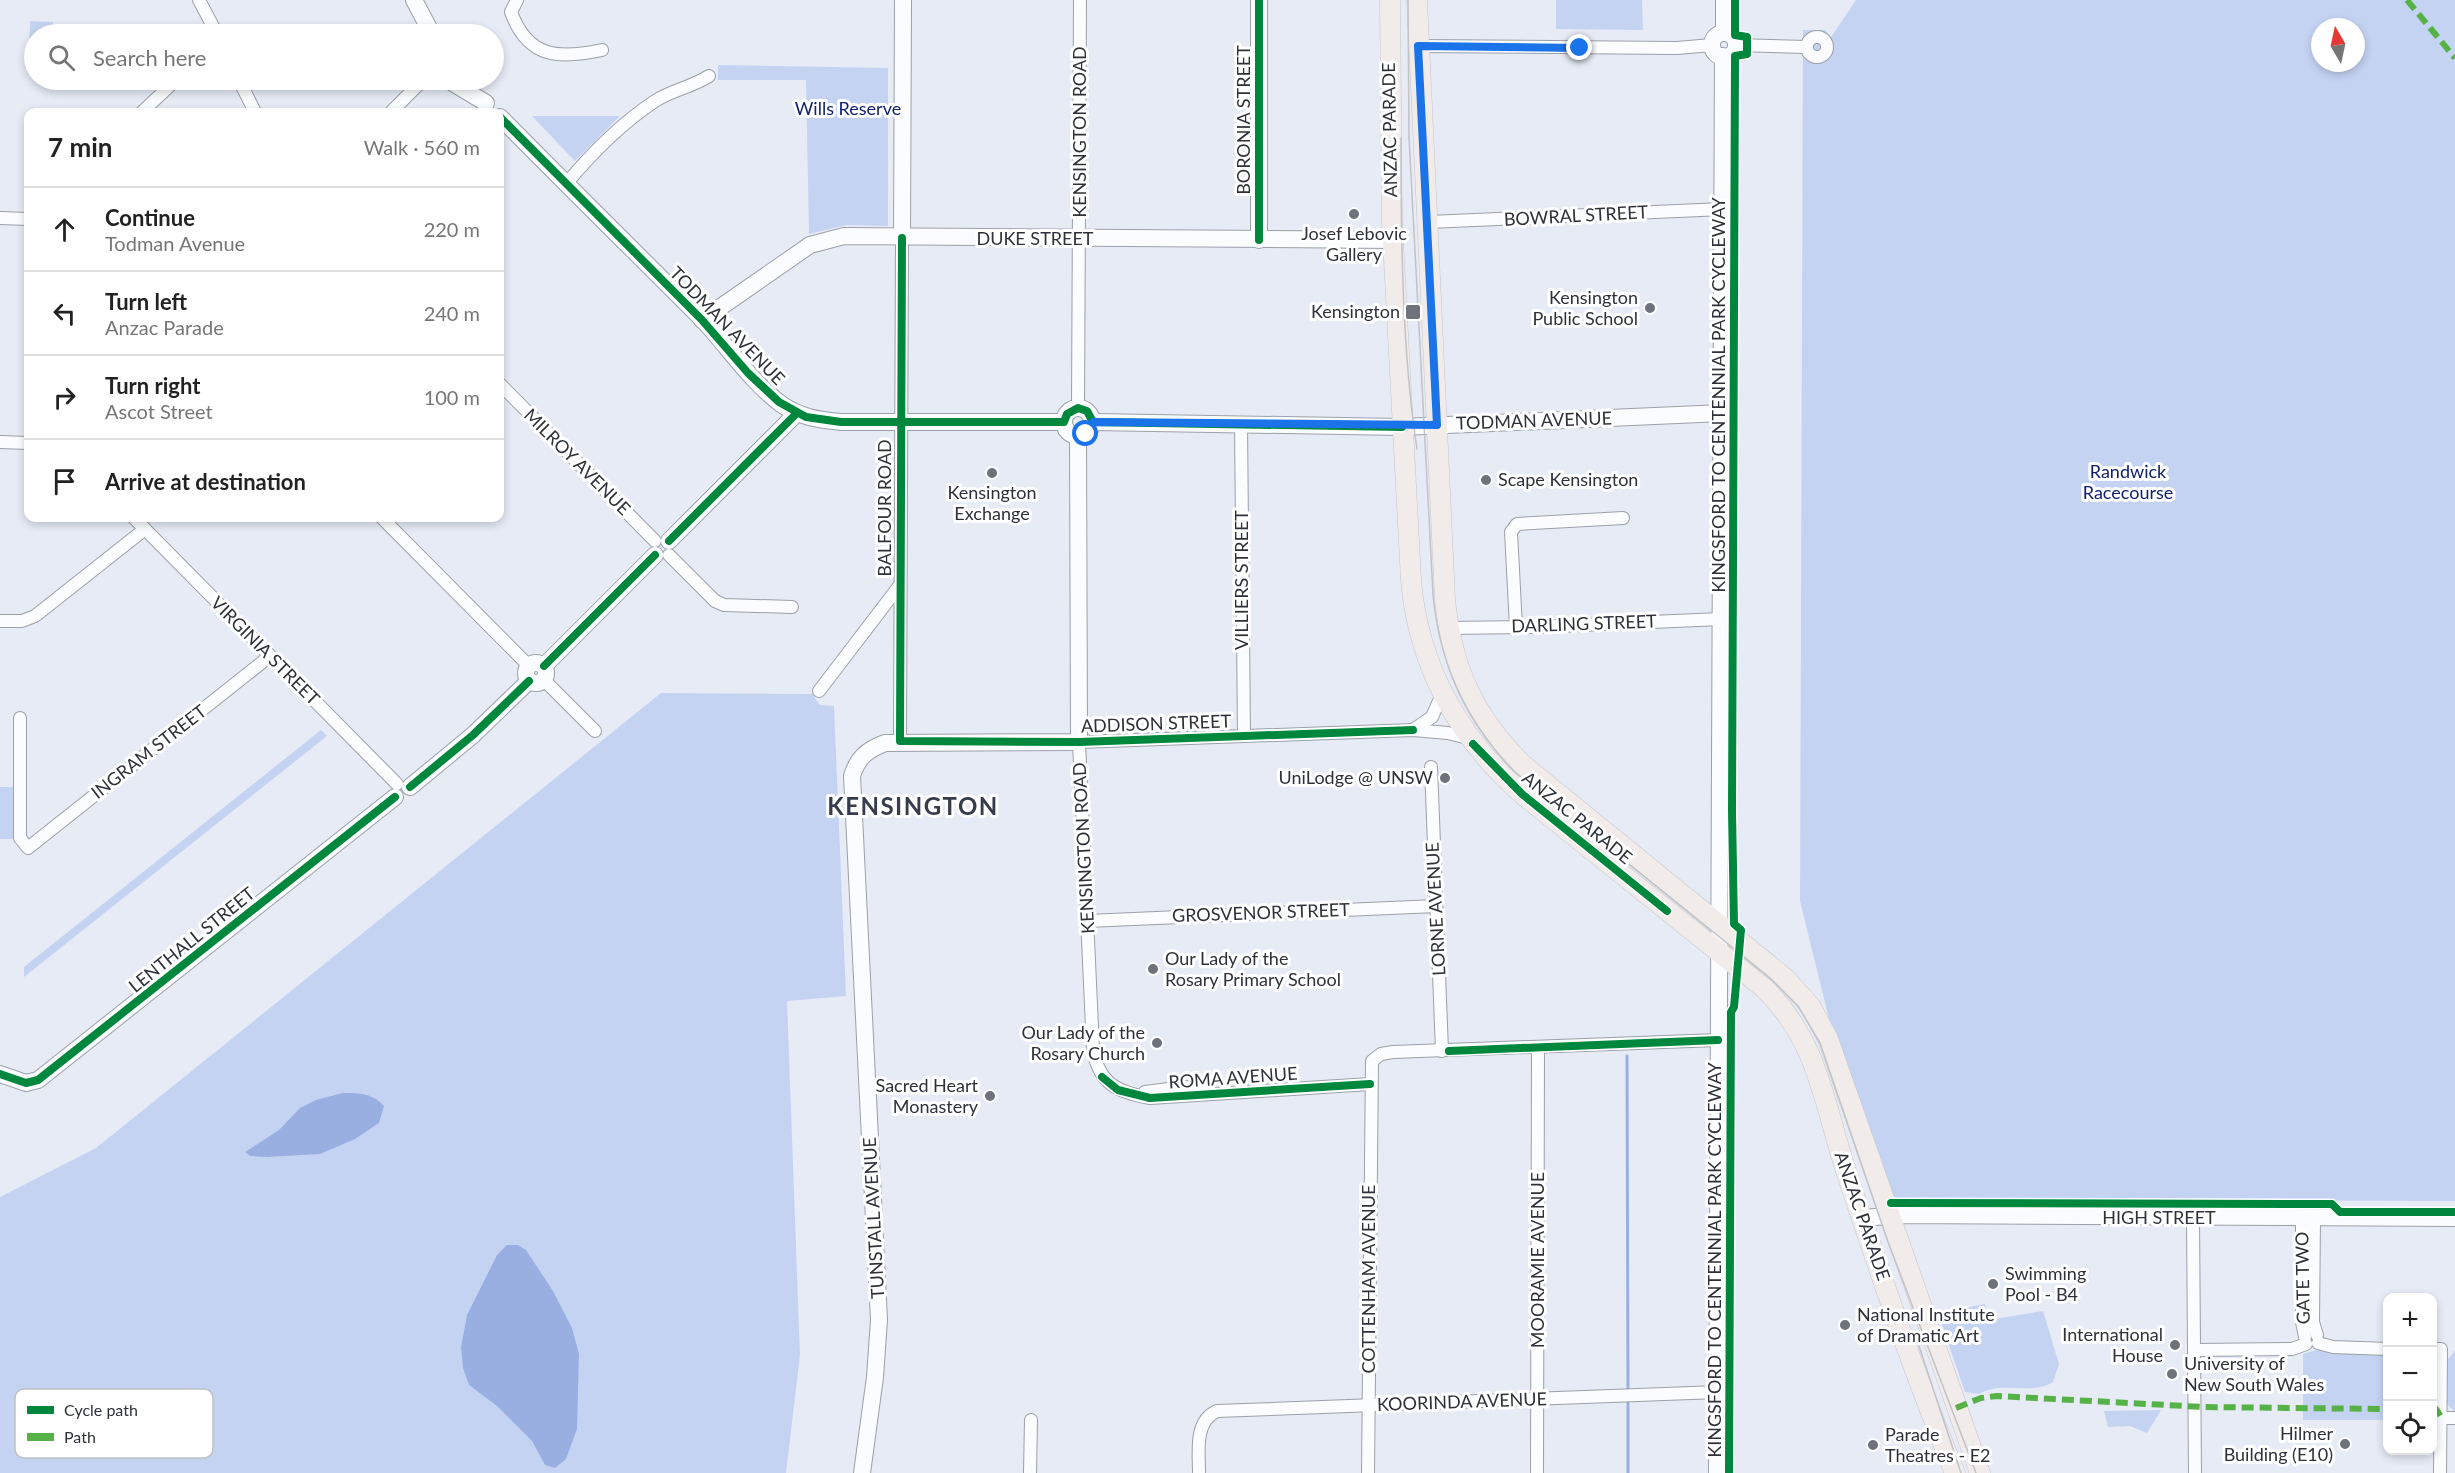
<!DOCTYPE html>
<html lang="en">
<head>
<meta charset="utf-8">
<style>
	:root { --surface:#fff; --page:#f6f6f6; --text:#222; --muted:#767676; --line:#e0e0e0 }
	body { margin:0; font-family:Lato,sans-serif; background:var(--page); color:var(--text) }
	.controls { position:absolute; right:18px; bottom:18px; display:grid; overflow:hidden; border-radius:12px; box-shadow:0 3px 9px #0003 }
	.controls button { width:54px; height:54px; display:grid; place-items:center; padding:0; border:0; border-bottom:2px solid var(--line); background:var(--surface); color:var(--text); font:30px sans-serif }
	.compass { position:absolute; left:2311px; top:18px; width:54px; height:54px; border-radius:50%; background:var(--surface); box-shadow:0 3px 9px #0003; rotate:351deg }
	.stop { position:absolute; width:18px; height:18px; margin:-14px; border:4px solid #1a73e8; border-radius:50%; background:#fff }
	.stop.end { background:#1a73e8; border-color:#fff; box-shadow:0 2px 6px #0008 }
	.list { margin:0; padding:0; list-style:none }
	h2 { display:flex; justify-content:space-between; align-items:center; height:78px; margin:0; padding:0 24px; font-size:26px }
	h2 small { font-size:20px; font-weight:400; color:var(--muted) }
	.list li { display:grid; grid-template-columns:39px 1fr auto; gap:18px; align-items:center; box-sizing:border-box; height:84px; padding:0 24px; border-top:2px solid var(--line) }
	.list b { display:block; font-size:22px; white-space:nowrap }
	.list p { margin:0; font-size:20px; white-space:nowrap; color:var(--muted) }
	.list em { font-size:20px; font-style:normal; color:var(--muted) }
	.icon { flex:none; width:33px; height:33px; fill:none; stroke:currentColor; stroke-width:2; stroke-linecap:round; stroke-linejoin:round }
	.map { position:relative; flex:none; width:2455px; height:1473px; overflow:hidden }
	.search { position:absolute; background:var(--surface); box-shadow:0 3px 9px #0003; left:24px; top:24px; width:480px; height:66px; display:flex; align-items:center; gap:15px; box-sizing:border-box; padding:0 21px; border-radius:33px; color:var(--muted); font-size:22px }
	.panel { position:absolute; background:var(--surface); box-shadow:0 3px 9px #0003; left:24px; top:108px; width:480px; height:414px; border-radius:12px }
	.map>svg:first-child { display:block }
	.green { fill:#c5d3f3; fill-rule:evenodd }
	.water { fill:#9aafe1 }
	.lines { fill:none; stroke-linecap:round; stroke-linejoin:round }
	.stream { stroke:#9aafe1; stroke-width:3 }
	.street-casing { stroke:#9ca0a8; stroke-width:14 }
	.secondary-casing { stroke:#9ca0a8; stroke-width:18 }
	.primary-casing { stroke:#c4c7cc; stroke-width:21 }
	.street { stroke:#fbfcfe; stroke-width:12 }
	.secondary { stroke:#fbfcfe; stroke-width:16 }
	.primary { stroke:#f1ebea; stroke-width:20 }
	.tram { stroke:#c1c3c6; stroke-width:1.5 }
	.quiet { stroke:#56b246; stroke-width:6; stroke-dasharray:12 6; stroke-linecap:butt }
	.cycleway-casing { stroke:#fff; stroke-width:11 }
	.cycleway { stroke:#00873e; stroke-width:8 }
	.route { stroke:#1a73e8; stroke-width:8 }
	.poi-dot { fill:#6e727b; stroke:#fff; stroke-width:2 }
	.labels { text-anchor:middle; stroke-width:6; stroke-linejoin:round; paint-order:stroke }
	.park-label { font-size:18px; fill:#10226f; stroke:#fff }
	.street-label { font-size:18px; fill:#2e3139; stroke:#fff }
	.poi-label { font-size:18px; fill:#2e3139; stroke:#fff; text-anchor:end }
	.district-label { font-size:24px; font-weight:bold; letter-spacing:1.5px; fill:#363c4c; stroke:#fff }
	.key { fill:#fff; stroke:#c0c1c4; stroke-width:1.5 }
	.key-label { font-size:16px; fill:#2e3139 }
</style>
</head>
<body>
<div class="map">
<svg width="2455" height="1473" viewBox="0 0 2455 1473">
	<rect width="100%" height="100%" fill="#e6ebf6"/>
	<!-- green -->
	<g class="green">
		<polygon points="1556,0 1642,0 1643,30 1556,29"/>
		<path d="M1856,0H2455V1201L1893,1199L1828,1015L1800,901L1803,30H1825L1831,37ZM2320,27H2356V63H2320Z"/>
		<polygon points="30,21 53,22 53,34 34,34 34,73 29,73"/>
		<polygon points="718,65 888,68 888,226 846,225 809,234 806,80 718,80"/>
		<polygon points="532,116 620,116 575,161"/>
		<polygon points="661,693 812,694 820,705 834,706 846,996 787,1001 800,1355 786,1473 0,1473 0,1197 96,1148"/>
		<polygon points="321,730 327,736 24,977 24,967"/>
		<polygon points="0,787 14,787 16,839 0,839"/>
		<path d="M1985,1304L1988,1320L2043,1311L2059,1364L2053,1382C2031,1396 2002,1380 1979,1394L1965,1392L1938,1313Z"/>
		<polygon points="2320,1349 2387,1352 2387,1420 2303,1420 2303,1354"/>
		<polygon points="2455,1351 2455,1412 2447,1404 2447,1360"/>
		<polygon points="2161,1410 2147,1433 2130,1426 2108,1427 2104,1411"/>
	</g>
	<!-- water -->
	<g class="water">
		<path d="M343,1093C360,1093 372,1093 384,1106L379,1123L355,1139L320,1154L267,1157L250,1156L245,1152L279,1130L300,1108L316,1100Z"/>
		<polygon points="507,1245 518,1245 526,1250 553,1291 572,1328 579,1354 577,1429 566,1459 555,1468 545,1465 532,1441 497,1406 469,1385 463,1368 461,1347 467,1315 497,1255"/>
	</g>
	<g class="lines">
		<!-- stream -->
		<g class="stream">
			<polyline points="1627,1056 1628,1393"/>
			<polyline points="1628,1473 1628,1400"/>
		</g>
		<defs>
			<g id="street">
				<polyline points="199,0 217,34"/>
				<path d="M517,0L511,12C528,59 560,59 602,50"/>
				<circle cx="1817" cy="47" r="10"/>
				<polyline points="1735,45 1807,47"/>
				<polyline points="1418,46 1677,48 1712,45"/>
				<polyline points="239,80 255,112"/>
				<polyline points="142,112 176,80"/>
				<polyline points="391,112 423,80"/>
				<path d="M566,184C591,154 622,123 655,101C672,90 692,87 709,76"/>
				<polyline points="0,218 28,219"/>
				<polyline points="1429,222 1723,209"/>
				<polyline points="500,384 655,541"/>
				<polyline points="1078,408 1080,0"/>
				<polyline points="1241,423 1244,736"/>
				<polyline points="0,442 28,443"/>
				<polyline points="134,518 397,784"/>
				<polyline points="382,518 529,666"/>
				<polyline points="669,555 715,601 724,605 792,607"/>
				<polyline points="0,621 22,621 35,616 145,529"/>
				<polyline points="1516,627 1511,532 1517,524 1623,518"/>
				<polyline points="1448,628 1536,627 1721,619"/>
				<polyline points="544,680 595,731"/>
				<polyline points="819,691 900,585"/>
				<polyline points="20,718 20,838 28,848 270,656"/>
				<polyline points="1413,730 1432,717 1443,692"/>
				<polyline points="900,741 902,238"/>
				<polyline points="1431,767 1442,1051"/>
				<polyline points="1087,921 1436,906"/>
				<path d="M1370,1084L1150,1098C1117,1092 1099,1084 1093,1049L1079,742L1413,730L1448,733L1468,738"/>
				<polyline points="1145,1092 1185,1087 1208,1090"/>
				<polyline points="2193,1218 2195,1473"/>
				<polyline points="2302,1218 2302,1322 2305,1337"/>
				<polyline points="2314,1218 2313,1322 2317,1335"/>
				<polyline points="2318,1343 2333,1347 2388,1349"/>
				<polyline points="2432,1349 2441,1349 2440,1473"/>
				<polyline points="2194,1350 2292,1349 2306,1344"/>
				<polyline points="2442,1418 2455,1418"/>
				<polyline points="1030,1473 1031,1420"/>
				<path d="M1199,1473C1199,1452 1194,1421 1217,1411L1718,1392"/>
				<polyline points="1368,1473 1372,1061 1381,1054 1393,1052 1718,1040"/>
				<polyline points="1537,1473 1538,1048"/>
			</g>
			<g id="secondary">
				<polyline points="414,0 432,34"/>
				<polyline points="1724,33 1724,0"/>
				<circle cx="1724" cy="45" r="12"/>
				<polyline points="448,80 486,103"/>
				<path d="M500,117C566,184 633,250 700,317C727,345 749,380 781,404C799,417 819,420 841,422H1064"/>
				<polyline points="902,238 903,0"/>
				<polyline points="1259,240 1259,0"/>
				<polyline points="702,320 810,245 844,236 1393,240"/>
				<circle cx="1078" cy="422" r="14"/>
				<polyline points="1093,422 1402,427 1723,413"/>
				<polyline points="669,541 797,413"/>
				<circle cx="536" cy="673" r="10"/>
				<polyline points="544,666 655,555"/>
				<polyline points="410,787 473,735 529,681"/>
				<polyline points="0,1074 26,1083 38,1080 395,797"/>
				<polyline points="1862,1218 1902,1215 2455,1218"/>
				<path d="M862,1473L875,1377L879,1320L852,776C858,757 867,750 885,743L1079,742L1078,436"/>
				<polyline points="1717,1473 1723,56"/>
			</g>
			<g id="primary">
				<path d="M1390,0L1392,221L1411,580C1418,666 1459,738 1522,794L1764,988C1820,1043 1824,1106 1848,1177C1881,1276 1915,1376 1955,1473"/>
				<path d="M1417,0L1445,600C1452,668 1474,717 1523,765L1786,979L1811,1007L1828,1039L1980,1473"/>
			</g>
		</defs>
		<!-- street casing -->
		<use href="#street" class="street-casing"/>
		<!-- secondary casing -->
		<use href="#secondary" class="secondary-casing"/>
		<!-- primary casing -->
		<use href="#primary" class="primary-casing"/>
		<!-- street -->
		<use href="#street" class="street"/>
		<!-- secondary -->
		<use href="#secondary" class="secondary"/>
		<!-- primary -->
		<use href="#primary" class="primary"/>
		<!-- tram -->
		<g class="tram">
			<path d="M1408,0L1409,137L1433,594C1439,663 1467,723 1515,772L1769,977L1798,1006L1820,1043L1888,1242L1976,1473"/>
			<path d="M1401,138C1401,238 1402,351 1417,449"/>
			<polyline points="1919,1346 1961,1473"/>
		</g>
		<!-- quiet -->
		<g class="quiet">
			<polyline points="2407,0 2455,58"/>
			<polyline points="1956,1408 1981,1398 1997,1396 2204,1407 2388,1409"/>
			<polyline points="2432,1409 2436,1409 2442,1418"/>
		</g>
		<defs>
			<g id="cycleway">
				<polyline points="500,117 702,320 748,373 779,402 806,417 841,422 1064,422 1067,414 1078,408 1087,411 1093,422 1402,427"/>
				<polyline points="902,238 900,741 1079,742 1413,730"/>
				<polyline points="1259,240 1259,0"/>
				<polyline points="669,541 797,413"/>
				<polyline points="544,666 655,555"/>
				<polyline points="1473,744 1522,794 1667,911"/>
				<polyline points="410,787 473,735 529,681"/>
				<polyline points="1449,1051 1718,1040"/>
				<polyline points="0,1074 26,1083 38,1080 395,797"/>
				<polyline points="1102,1077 1118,1090 1150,1098 1370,1084"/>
				<polyline points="1891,1203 2332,1204 2340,1212 2455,1212"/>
				<polyline points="1729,1473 1731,1012 1734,1007 1741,930 1734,924 1732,811 1735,56 1747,54 1747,37 1735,35 1735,0"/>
			</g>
		</defs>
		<!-- cycleway casing -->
		<use href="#cycleway" class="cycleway-casing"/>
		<!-- cycleway -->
		<use href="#cycleway" class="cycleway"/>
	</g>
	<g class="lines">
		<!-- route -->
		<polyline class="route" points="1086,434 1093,422 1437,425 1418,46 1580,48"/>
	</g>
	<!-- markers -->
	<g class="poi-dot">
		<circle cx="1354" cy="214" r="6"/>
		<circle cx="1650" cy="308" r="6"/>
		<rect x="1405" y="304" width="16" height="16" rx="3"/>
		<circle cx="992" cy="473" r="6"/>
		<circle cx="1486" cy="480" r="6"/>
		<circle cx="1445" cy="778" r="6"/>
		<circle cx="1153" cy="969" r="6"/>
		<circle cx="1157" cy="1043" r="6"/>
		<circle cx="990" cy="1096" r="6"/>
		<circle cx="1993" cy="1284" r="6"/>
		<circle cx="1845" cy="1325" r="6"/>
		<circle cx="2175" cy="1345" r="6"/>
		<circle cx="2172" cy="1374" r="6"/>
		<circle cx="2345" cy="1444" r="6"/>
		<circle cx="1873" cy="1445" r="6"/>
	</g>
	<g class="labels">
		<!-- park labels -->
		<g class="park-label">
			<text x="848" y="115">Wills Reserve</text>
			<text x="2128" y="478">Randwick<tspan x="2128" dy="21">Racecourse</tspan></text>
		</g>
		<!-- street labels -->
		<g class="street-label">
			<text transform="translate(1244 120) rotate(-90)" y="6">BORONIA STREET</text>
			<text transform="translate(1390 130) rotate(-91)" y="6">ANZAC PARADE</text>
			<text transform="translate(1080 132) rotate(-90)" y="6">KENSINGTON ROAD</text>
			<text transform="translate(1576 216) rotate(-3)" y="6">BOWRAL STREET</text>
			<text x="1035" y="245">DUKE STREET</text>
			<text transform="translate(727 326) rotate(46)" y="6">TODMAN AVENUE</text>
			<text transform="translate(1719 395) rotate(-90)" y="6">KINGSFORD TO CENTENNIAL PARK CYCLEWAY</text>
			<text transform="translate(1534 421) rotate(-2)" y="6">TODMAN AVENUE</text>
			<text transform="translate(577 462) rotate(45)" y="6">MILROY AVENUE</text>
			<text transform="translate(885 508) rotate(-90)" y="6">BALFOUR ROAD</text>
			<text transform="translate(1242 580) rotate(-90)" y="6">VILLIERS STREET</text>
			<text transform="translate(1584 624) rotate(-2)" y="6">DARLING STREET</text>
			<text transform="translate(265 651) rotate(45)" y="6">VIRGINIA STREET</text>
			<text transform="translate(1156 724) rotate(-2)" y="6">ADDISON STREET</text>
			<text transform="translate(149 752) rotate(-38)" y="6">INGRAM STREET</text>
			<text transform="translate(1577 818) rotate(39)" y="6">ANZAC PARADE</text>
			<text transform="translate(1084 848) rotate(-93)" y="6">KENSINGTON ROAD</text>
			<text transform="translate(1436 909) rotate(-93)" y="6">LORNE AVENUE</text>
			<text transform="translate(1261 913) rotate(-2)" y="6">GROSVENOR STREET</text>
			<text transform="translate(192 940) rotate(-39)" y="6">LENTHALL STREET</text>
			<text transform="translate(1233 1078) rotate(-4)" y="6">ROMA AVENUE</text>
			<text transform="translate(1862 1216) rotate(71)" y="6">ANZAC PARADE</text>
			<text transform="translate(874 1218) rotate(-93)" y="6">TUNSTALL AVENUE</text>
			<text x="2159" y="1224">HIGH STREET</text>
			<text transform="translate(1538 1260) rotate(-90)" y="6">MOORAMIE AVENUE</text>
			<text transform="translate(1715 1260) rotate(-90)" y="6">KINGSFORD TO CENTENNIAL PARK CYCLEWAY</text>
			<text transform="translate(2303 1278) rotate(-91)" y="6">GATE TWO</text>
			<text transform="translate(1369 1279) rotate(-90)" y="6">COTTENHAM AVENUE</text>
			<text transform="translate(1462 1402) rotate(-2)" y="6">KOORINDA AVENUE</text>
		</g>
		<!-- poi labels -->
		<g class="poi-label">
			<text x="1354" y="240" text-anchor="middle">Josef Lebovic<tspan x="1354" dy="21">Gallery</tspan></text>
			<text x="1638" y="304">Kensington<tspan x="1638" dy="21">Public School</tspan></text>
			<text x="1400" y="318">Kensington</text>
			<text x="1498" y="486" text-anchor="start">Scape Kensington</text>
			<text x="992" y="499" text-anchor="middle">Kensington<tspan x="992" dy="21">Exchange</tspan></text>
			<text x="1433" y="784">UniLodge @ UNSW</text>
			<text x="1165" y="965" text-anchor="start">Our Lady of the<tspan x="1165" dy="21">Rosary Primary School</tspan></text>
			<text x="1145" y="1039">Our Lady of the<tspan x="1145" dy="21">Rosary Church</tspan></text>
			<text x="978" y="1092">Sacred Heart<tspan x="978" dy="21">Monastery</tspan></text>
			<text x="2005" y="1280" text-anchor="start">Swimming<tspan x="2005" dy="21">Pool - B4</tspan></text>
			<text x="1857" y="1321" text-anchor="start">National Institute<tspan x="1857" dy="21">of Dramatic Art</tspan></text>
			<text x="2163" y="1341">International<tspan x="2163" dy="21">House</tspan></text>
			<text x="2184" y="1370" text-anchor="start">University of<tspan x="2184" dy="21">New South Wales</tspan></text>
			<text x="2333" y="1440">Hilmer<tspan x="2333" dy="21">Building (E10)</tspan></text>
			<text x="1885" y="1441" text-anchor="start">Parade<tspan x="1885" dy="21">Theatres - E2</tspan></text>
		</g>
		<!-- district labels -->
		<g class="district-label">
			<text x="913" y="815">KENSINGTON</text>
		</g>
	</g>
	<!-- legend -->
	<rect x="15" y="1389" width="198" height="69" rx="9" class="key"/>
	<rect x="27" y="1406" width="27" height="8" fill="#00873e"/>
	<rect x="27" y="1433" width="27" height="8" fill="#56b246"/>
	<g class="key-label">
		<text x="64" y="1416">Cycle path</text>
		<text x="64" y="1443">Path</text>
	</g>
</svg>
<div class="controls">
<button>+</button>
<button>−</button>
<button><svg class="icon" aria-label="locate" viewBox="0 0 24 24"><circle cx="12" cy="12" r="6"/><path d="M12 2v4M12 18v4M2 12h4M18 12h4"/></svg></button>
</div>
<svg class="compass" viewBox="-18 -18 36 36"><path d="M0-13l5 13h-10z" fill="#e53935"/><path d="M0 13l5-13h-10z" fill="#767676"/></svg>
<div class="stop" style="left:1086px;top:434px"></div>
<div class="stop end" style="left:1580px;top:48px"></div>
<div class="search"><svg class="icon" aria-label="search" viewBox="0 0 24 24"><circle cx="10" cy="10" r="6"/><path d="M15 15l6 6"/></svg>Search here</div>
<section class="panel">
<h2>7 min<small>Walk · 560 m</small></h2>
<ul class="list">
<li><svg class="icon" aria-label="ahead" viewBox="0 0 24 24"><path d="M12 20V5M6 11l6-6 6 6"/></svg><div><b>Continue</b><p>Todman Avenue</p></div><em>220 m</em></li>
<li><svg class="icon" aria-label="left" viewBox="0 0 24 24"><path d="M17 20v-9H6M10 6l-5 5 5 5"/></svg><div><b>Turn left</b><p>Anzac Parade</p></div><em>240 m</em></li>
<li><svg class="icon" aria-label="right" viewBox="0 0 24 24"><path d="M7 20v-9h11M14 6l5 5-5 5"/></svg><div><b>Turn right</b><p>Ascot Street</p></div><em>100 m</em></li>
<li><svg class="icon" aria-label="arrive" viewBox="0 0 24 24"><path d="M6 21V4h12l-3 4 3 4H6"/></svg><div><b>Arrive at destination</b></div></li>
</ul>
</section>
</div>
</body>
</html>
